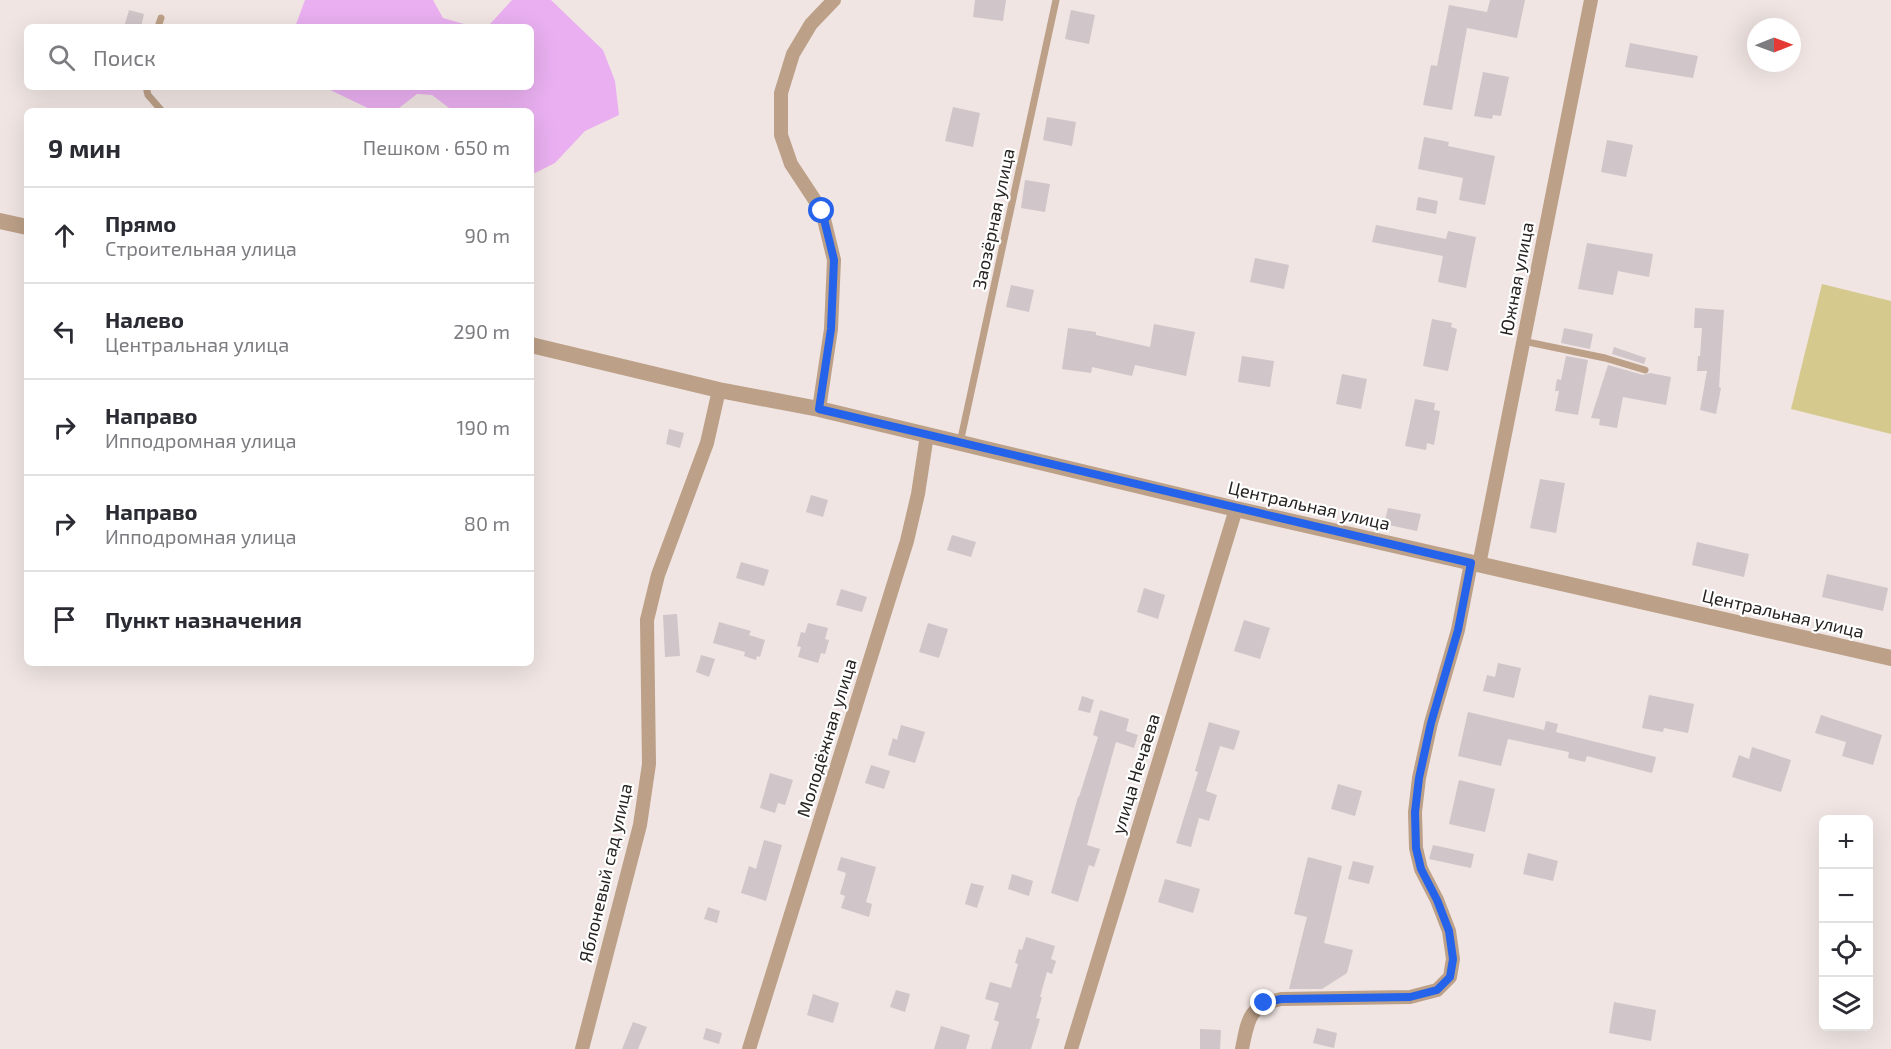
<!DOCTYPE html>
<html lang="ru">
<head>
<meta charset="utf-8">
<style>
	:root { --surface:#fff; --page:#f2f2f3; --text:#2b2b33; --muted:#7c7c81; --line:#e1e1e2 }
	body { margin:0; font-family:"Exo 2",sans-serif; background:var(--page); color:var(--text) }
	.controls { position:absolute; right:18px; bottom:18px; display:grid; overflow:hidden; border-radius:9px; box-shadow:0 6px 24px #0002 }
	.controls button { width:54px; height:54px; display:grid; place-items:center; padding:0; border:0; border-bottom:2px solid var(--line); background:var(--surface); color:var(--text); font:30px sans-serif }
	.compass { position:absolute; left:1747px; top:18px; width:54px; height:54px; border-radius:50%; background:var(--surface); box-shadow:0 6px 24px #0002; rotate:89deg }
	.stop { position:absolute; width:18px; height:18px; margin:-14px; border:4px solid #2563eb; border-radius:50%; background:#fff }
	.stop.end { background:#2563eb; border-color:#fff; box-shadow:0 2px 6px #0008 }
	.list { margin:0; padding:0; list-style:none }
	h2 { display:flex; justify-content:space-between; align-items:center; height:78px; margin:0; padding:0 24px; font-size:26px }
	h2 small { font-size:20px; font-weight:400; color:var(--muted) }
	.list li { display:grid; grid-template-columns:39px 1fr auto; gap:18px; align-items:center; box-sizing:border-box; height:96px; padding:0 24px; border-top:2px solid var(--line) }
	.list b { display:block; font-size:22px; white-space:nowrap }
	.list p { margin:0; font-size:20px; white-space:nowrap; color:var(--muted) }
	.list em { font-size:20px; font-style:normal; color:var(--muted) }
	.icon { flex:none; width:33px; height:33px; fill:none; stroke:currentColor; stroke-width:2; stroke-linecap:round; stroke-linejoin:round }
	.map { position:relative; flex:none; width:1891px; height:1049px; overflow:hidden }
	.search { position:absolute; background:var(--surface); box-shadow:0 6px 24px #0002; left:24px; top:24px; width:510px; height:66px; display:flex; align-items:center; gap:15px; box-sizing:border-box; padding:0 21px; border-radius:9px; color:var(--muted); font-size:22px }
	.panel { position:absolute; background:var(--surface); box-shadow:0 6px 24px #0002; left:24px; top:108px; width:510px; height:558px; border-radius:9px }
	.map>svg:first-child { display:block }
	.green { fill:#d6c98d }
	.water { fill:#e9aff0 }
	.building { fill:#d0c5c8 }
	.lines { fill:none; stroke-linecap:round; stroke-linejoin:round }
	.service { stroke:#bca087; stroke-width:7 }
	.minor { stroke:#bca087; stroke-width:14 }
	.tertiary { stroke:#bca087; stroke-width:16 }
	.route { stroke:#2563eb; stroke-width:8 }
	.labels { text-anchor:middle; stroke-width:4.5; stroke-linejoin:round; paint-order:stroke }
	.street-label { font-size:18px; fill:#272322; stroke:#fff }
</style>
</head>
<body>
<div class="map">
<svg width="1891" height="1049" viewBox="0 0 1891 1049">
	<rect width="100%" height="100%" fill="#f0e5e3"/>
	<!-- green -->
	<polygon class="green" points="1822,284 1891,301 1891,434 1791,409"/>
	<!-- water -->
	<polygon class="water" points="305,0 433,0 443,18 464,24 490,24 512,0 551,0 603,50 615,81 619,115 585,131 555,163 531,175 531,111 453,111 432,95 417,94 399,108 374,111 324,87 531,87 531,27 295,27"/>
	<!-- building -->
	<g class="building">
		<polygon points="975,0 1006,0 1003,21 973,17"/>
		<polygon points="1490,0 1525,0 1517,38 1467,28 1452,110 1423,105 1431,65 1437,66 1449,5 1487,12"/>
		<polygon points="129,10 144,14 141,27 124,27"/>
		<polygon points="1071,10 1095,15 1089,44 1065,39"/>
		<polygon points="1630,43 1698,56 1693,78 1625,67"/>
		<polygon points="1483,72 1509,77 1501,116 1493,115 1492,119 1474,116"/>
		<polygon points="953,107 980,113 973,147 945,141"/>
		<polygon points="1047,117 1076,122 1072,146 1043,140"/>
		<polygon points="1424,137 1449,142 1448,146 1495,156 1485,205 1459,200 1463,178 1418,169"/>
		<polygon points="1607,140 1633,145 1626,177 1601,172"/>
		<polygon points="1025,180 1050,184 1045,212 1021,208"/>
		<polygon points="1418,197 1438,201 1436,214 1416,210"/>
		<polygon points="1376,225 1446,239 1448,231 1476,237 1466,288 1438,282 1443,256 1372,242"/>
		<polygon points="1587,243 1653,254 1649,277 1618,271 1613,295 1578,289"/>
		<polygon points="1255,258 1289,265 1284,289 1250,282"/>
		<polygon points="1011,285 1034,290 1029,312 1006,307"/>
		<polygon points="1695,308 1724,310 1719,387 1721,388 1716,414 1700,410 1707,371 1697,371 1698,356 1700,356 1702,328 1694,328"/>
		<polygon points="1432,319 1452,323 1451,327 1457,329 1448,371 1423,366"/>
		<polygon points="1154,324 1195,332 1186,376 1135,365 1132,376 1092,367 1091,373 1062,369 1068,328 1096,332 1096,335 1150,347"/>
		<polygon points="1564,328 1593,334 1590,349 1561,343"/>
		<polygon points="1614,347 1646,358 1644,364 1612,354"/>
		<polygon points="1242,356 1274,361 1270,387 1238,382"/>
		<polygon points="1566,356 1588,360 1578,415 1555,411 1559,391 1555,391 1557,379 1561,380"/>
		<polygon points="1608,365 1643,375 1650,373 1671,377 1666,405 1623,397 1617,428 1599,425 1600,419 1591,418"/>
		<polygon points="1342,374 1367,379 1361,409 1336,404"/>
		<polygon points="1415,399 1435,403 1434,410 1440,411 1434,445 1427,443 1426,450 1405,446"/>
		<polygon points="669,429 684,433 680,448 666,444"/>
		<polygon points="1540,479 1565,483 1556,533 1530,528"/>
		<polygon points="811,495 828,500 823,517 806,512"/>
		<polygon points="1388,508 1421,514 1417,531 1384,524"/>
		<polygon points="952,535 976,542 971,557 947,550"/>
		<polygon points="1697,542 1749,554 1744,577 1692,565"/>
		<polygon points="741,562 769,570 764,586 736,578"/>
		<polygon points="1827,574 1888,588 1883,611 1822,597"/>
		<polygon points="1144,588 1165,595 1158,619 1137,612"/>
		<polygon points="841,589 867,597 862,612 836,605"/>
		<polygon points="677,614 680,656 665,657 663,615"/>
		<polygon points="1244,620 1270,628 1260,659 1234,651"/>
		<polygon points="719,622 751,631 749,635 765,640 760,657 757,656 756,660 744,656 745,652 713,643"/>
		<polygon points="808,623 828,628 825,639 829,640 825,654 821,653 818,663 798,657 801,647 797,646 801,632 805,633"/>
		<polygon points="928,623 948,629 939,658 919,652"/>
		<polygon points="701,655 715,659 709,677 696,672"/>
		<polygon points="1498,663 1521,668 1514,698 1483,691 1487,675 1495,677"/>
		<polygon points="1649,695 1694,704 1688,733 1664,728 1663,732 1642,728"/>
		<polygon points="1082,696 1094,700 1090,713 1078,710"/>
		<polygon points="1100,710 1129,719 1126,731 1138,735 1134,748 1116,742 1087,845 1100,849 1094,867 1089,865 1078,902 1051,893 1078,797 1079,797 1098,737 1093,735"/>
		<polygon points="1468,712 1544,730 1546,721 1558,724 1556,732 1656,757 1652,773 1587,756 1585,762 1568,758 1569,752 1508,739 1501,766 1458,756"/>
		<polygon points="1821,715 1882,735 1873,765 1842,756 1846,742 1815,733"/>
		<polygon points="1209,722 1240,731 1234,750 1220,746 1206,791 1217,795 1209,821 1199,818 1191,847 1176,843 1198,772 1195,771"/>
		<polygon points="901,725 925,732 915,763 888,755 893,738 897,740"/>
		<polygon points="1752,747 1791,760 1781,792 1732,777 1739,755 1749,759"/>
		<polygon points="871,765 890,771 884,789 865,783"/>
		<polygon points="770,773 793,780 785,805 778,803 775,813 760,808"/>
		<polygon points="1459,780 1495,789 1485,832 1449,824"/>
		<polygon points="1338,784 1362,791 1355,816 1331,809"/>
		<polygon points="764,840 782,845 766,901 741,893 749,866 756,869"/>
		<polygon points="1433,845 1474,854 1471,868 1429,859"/>
		<polygon points="1528,853 1558,861 1553,881 1523,874"/>
		<polygon points="841,857 876,867 866,902 872,904 869,917 841,908 845,896 840,894 846,873 837,870"/>
		<polygon points="1308,857 1342,866 1324,943 1353,950 1347,973 1322,989 1289,989 1307,917 1294,914"/>
		<polygon points="1353,861 1374,866 1369,884 1348,879"/>
		<polygon points="1012,874 1033,881 1029,896 1008,889"/>
		<polygon points="1165,879 1200,889 1193,913 1158,902"/>
		<polygon points="971,883 984,886 977,908 965,904"/>
		<polygon points="708,907 720,911 717,923 704,919"/>
		<polygon points="1026,937 1055,946 1051,959 1056,961 1052,974 1047,972 1040,997 1042,997 1036,1018 1040,1019 1031,1049 991,1049 999,1022 994,1020 999,1003 985,999 990,982 1011,988 1018,964 1015,963 1019,949 1022,950"/>
		<polygon points="896,990 910,994 905,1012 890,1007"/>
		<polygon points="813,994 839,1003 833,1023 807,1015"/>
		<polygon points="1614,1002 1656,1010 1651,1041 1609,1033"/>
		<polygon points="633,1022 647,1027 638,1049 622,1049"/>
		<polygon points="941,1026 970,1035 966,1049 934,1049"/>
		<polygon points="706,1028 722,1033 719,1044 703,1039"/>
		<polygon points="1317,1028 1337,1033 1334,1048 1313,1043"/>
		<polygon points="1200,1029 1221,1030 1220,1049 1200,1049"/>
	</g>
	<g class="lines">
		<!-- service -->
		<g class="service">
			<polyline points="158,27 161,18"/>
			<polyline points="146,87 148,95 162,111"/>
			<polyline points="1523,341 1605,358 1645,370"/>
			<polyline points="960,443 1056,0"/>
		</g>
		<!-- minor -->
		<g class="minor">
			<polyline points="819,409 831,329 834,260 822,211 791,164 781,135 781,93 793,54 811,24 834,0"/>
			<polyline points="1479,565 1591,0"/>
			<polyline points="582,1049 640,825 649,764 647,620 658,575 707,443 719,390"/>
			<polyline points="749,1049 907,541 918,494 927,435"/>
			<polyline points="1071,1049 1236,509"/>
			<path d="M1242,1049C1248,1020 1248,1006 1281,999L1410,997L1437,990L1450,977L1453,959L1449,931L1437,900L1421,869L1416,848L1415,812L1419,778L1431,723L1458,630L1471,563"/>
		</g>
		<!-- tertiary -->
		<g class="tertiary">
			<polyline points="0,221 27,227"/>
			<polyline points="531,345 719,390 819,409 1236,509 1891,658"/>
		</g>
	</g>
	<g class="lines">
		<!-- route -->
		<polyline class="route" points="822,211 834,260 831,329 819,409 1471,563 1458,630 1431,723 1419,778 1415,812 1416,848 1421,869 1437,900 1449,931 1453,959 1450,977 1437,990 1410,997 1281,999 1264,1003"/>
	</g>
	<g class="labels">
		<!-- street labels -->
		<g class="street-label">
			<text transform="translate(994 219) rotate(-78)" y="6">Заозёрная улица</text>
			<text transform="translate(1517 279) rotate(-79)" y="6">Южная улица</text>
			<text transform="translate(1309 506) rotate(13)" y="6">Центральная улица</text>
			<text transform="translate(1783 614) rotate(13)" y="6">Центральная улица</text>
			<text transform="translate(827 738) rotate(-73)" y="6">Молодёжная улица</text>
			<text transform="translate(1136 774) rotate(-73)" y="6">улица Нечаева</text>
			<text transform="translate(606 873) rotate(-77)" y="6">Яблоневый сад улица</text>
		</g>
	</g>
</svg>
<div class="controls">
<button>+</button>
<button>−</button>
<button><svg class="icon" aria-label="locate" viewBox="0 0 24 24"><circle cx="12" cy="12" r="6"/><path d="M12 2v4M12 18v4M2 12h4M18 12h4"/></svg></button>
<button><svg class="icon" aria-label="layers" viewBox="0 0 24 24"><path d="M12 4l9 5-9 5-9-5zM3 14l9 5 9-5"/></svg></button>
</div>
<svg class="compass" viewBox="-18 -18 36 36"><path d="M0-13l5 13h-10z" fill="#e53935"/><path d="M0 13l5-13h-10z" fill="#7c7c81"/></svg>
<div class="stop" style="left:822px;top:211px"></div>
<div class="stop end" style="left:1264px;top:1003px"></div>
<div class="search"><svg class="icon" aria-label="search" viewBox="0 0 24 24"><circle cx="10" cy="10" r="6"/><path d="M15 15l6 6"/></svg>Поиск</div>
<section class="panel">
<h2>9 мин<small>Пешком · 650 m</small></h2>
<ul class="list">
<li><svg class="icon" aria-label="ahead" viewBox="0 0 24 24"><path d="M12 20V5M6 11l6-6 6 6"/></svg><div><b>Прямо</b><p>Строительная улица</p></div><em>90 m</em></li>
<li><svg class="icon" aria-label="left" viewBox="0 0 24 24"><path d="M17 20v-9H6M10 6l-5 5 5 5"/></svg><div><b>Налево</b><p>Центральная улица</p></div><em>290 m</em></li>
<li><svg class="icon" aria-label="right" viewBox="0 0 24 24"><path d="M7 20v-9h11M14 6l5 5-5 5"/></svg><div><b>Направо</b><p>Ипподромная улица</p></div><em>190 m</em></li>
<li><svg class="icon" aria-label="right" viewBox="0 0 24 24"><path d="M7 20v-9h11M14 6l5 5-5 5"/></svg><div><b>Направо</b><p>Ипподромная улица</p></div><em>80 m</em></li>
<li><svg class="icon" aria-label="arrive" viewBox="0 0 24 24"><path d="M6 21V4h12l-3 4 3 4H6"/></svg><div><b>Пункт назначения</b></div></li>
</ul>
</section>
</div>
</body>
</html>
